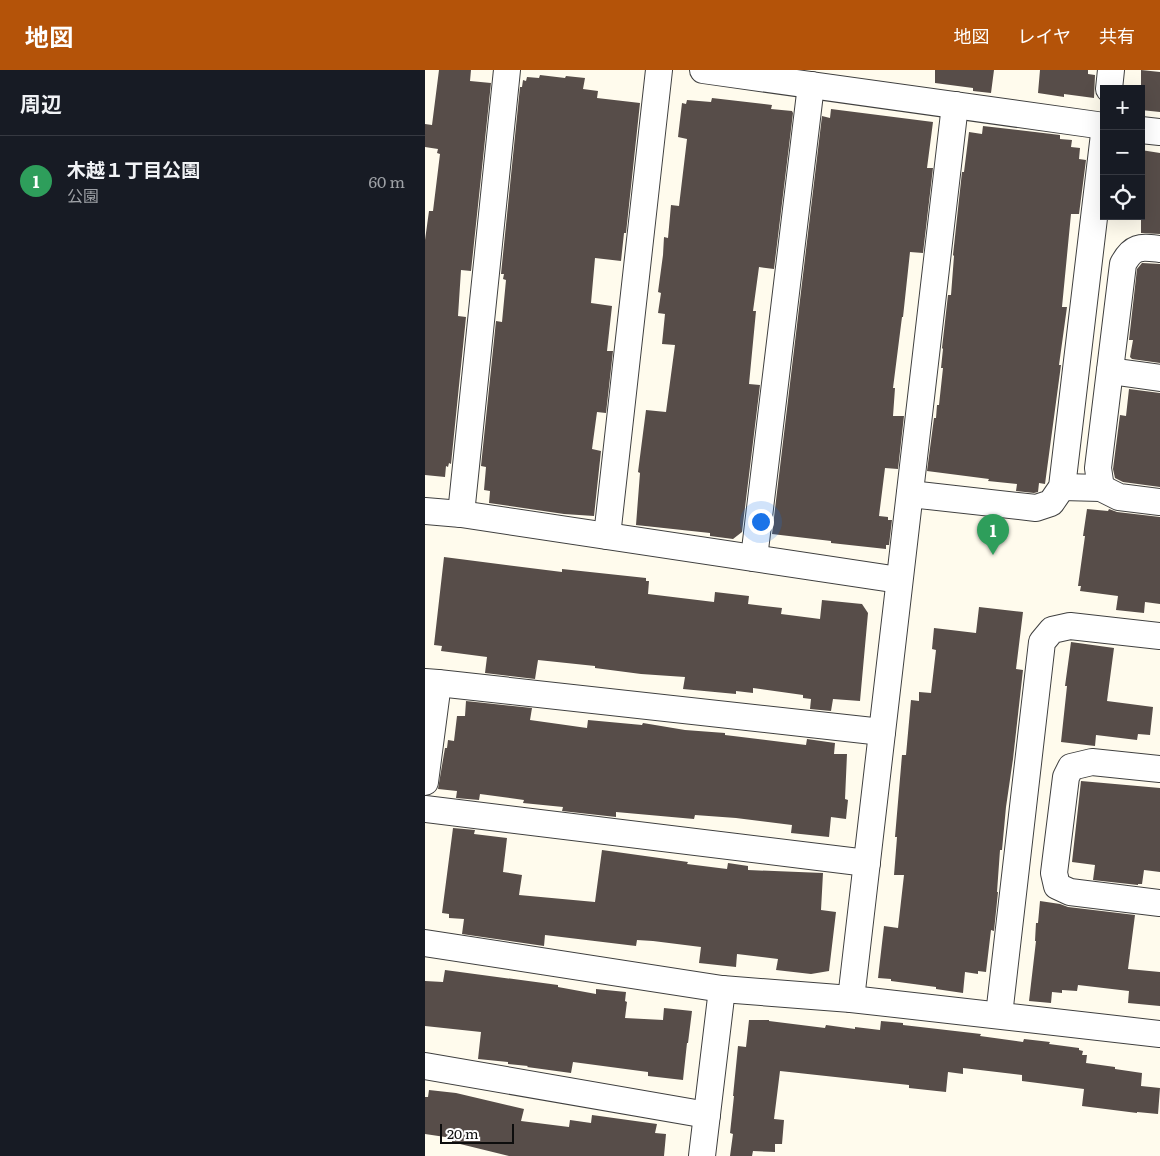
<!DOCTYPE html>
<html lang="ja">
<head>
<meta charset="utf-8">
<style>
	:root { --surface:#171b24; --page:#20242c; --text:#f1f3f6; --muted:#9ea1a6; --line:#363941; --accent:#b45309 }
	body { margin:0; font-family:Literata,"Noto Sans JP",serif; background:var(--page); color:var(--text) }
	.controls { position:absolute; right:15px; top:15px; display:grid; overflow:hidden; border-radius:0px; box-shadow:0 5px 20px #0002 }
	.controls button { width:45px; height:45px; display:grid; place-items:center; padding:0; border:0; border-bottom:1px solid var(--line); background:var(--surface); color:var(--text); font:25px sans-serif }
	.scale { position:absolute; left:15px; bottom:12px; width:74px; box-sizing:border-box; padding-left:5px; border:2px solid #0d0d0d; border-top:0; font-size:14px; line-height:18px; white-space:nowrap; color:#0d0d0d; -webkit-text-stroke:4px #fff; paint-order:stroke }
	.you { position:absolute; left:335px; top:451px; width:18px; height:18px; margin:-12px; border:4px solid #fff; border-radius:50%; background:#1a73e8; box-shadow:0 0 0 8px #1a73e833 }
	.badge { display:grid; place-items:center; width:32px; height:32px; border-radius:50%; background:var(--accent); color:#fff; font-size:16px; font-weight:700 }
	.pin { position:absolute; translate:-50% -41px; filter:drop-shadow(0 1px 2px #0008) }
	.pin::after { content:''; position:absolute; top:26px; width:18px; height:15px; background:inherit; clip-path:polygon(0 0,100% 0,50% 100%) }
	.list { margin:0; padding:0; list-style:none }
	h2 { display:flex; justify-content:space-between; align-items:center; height:65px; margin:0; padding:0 20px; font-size:21px }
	h2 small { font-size:16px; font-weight:400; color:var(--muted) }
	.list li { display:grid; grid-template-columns:32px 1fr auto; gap:15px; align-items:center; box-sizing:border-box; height:90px; padding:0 20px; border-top:1px solid var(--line) }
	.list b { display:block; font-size:19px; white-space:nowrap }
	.list p { margin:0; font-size:16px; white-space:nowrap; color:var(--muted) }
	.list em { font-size:16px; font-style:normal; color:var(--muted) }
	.icon { flex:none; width:28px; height:28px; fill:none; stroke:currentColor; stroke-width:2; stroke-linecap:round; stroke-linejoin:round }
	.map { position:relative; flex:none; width:735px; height:1086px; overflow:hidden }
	header { display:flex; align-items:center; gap:30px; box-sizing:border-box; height:70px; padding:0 25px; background:var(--accent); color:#fff }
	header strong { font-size:24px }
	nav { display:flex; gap:28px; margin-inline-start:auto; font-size:18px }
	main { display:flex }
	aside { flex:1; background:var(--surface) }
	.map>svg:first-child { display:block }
	.building { fill:#574d49 }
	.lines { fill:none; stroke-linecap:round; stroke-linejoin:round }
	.street-casing { stroke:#404040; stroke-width:28 }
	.street { stroke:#fff; stroke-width:26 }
</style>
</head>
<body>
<header>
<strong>地図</strong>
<nav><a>地図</a><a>レイヤ</a><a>共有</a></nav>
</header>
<main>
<aside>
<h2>周辺<small></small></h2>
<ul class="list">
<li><span class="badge" style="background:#2e9e5b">1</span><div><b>木越１丁目公園</b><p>公園</p></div><em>60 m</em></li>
</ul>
</aside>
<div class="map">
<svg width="735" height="1086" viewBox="0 0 735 1086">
	<rect width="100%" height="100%" fill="#fffbed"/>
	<!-- building -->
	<g class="building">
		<polygon points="14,0 46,0 45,11 66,13 46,201 36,200 33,246 41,247 26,394 24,393 23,397 21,396 20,407 0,405 0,170 4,141 8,141 15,84 12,83 13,79 0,77 0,54 7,55"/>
		<polygon points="510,0 569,0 566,23 548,21 548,18 510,13"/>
		<polygon points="615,0 663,0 663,4 670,5 669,28 639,24 639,27 613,23"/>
		<polygon points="716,0 735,2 735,42 716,40"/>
		<polygon points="115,5 140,8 141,6 160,8 158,19 173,21 172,28 215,33 201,163 199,163 196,191 170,188 166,233 187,236 182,281 188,281 181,343 172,342 167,379 176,381 169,446 139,444 64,433 65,421 59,420 61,397 56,396 71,251 77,252 81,210 78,209 79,204 76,204 95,17 97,17 98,10 101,11 102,7 114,8"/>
		<polygon points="287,28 347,35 346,39 367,41 368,43 349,199 334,197 328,241 331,241 324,314 335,315 317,462 308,469 285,466 285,463 211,455 215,403 213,402 221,340 241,342 250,275 237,274 240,244 233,243 236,223 233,222 238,185 239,167 243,168 246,135 254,136 262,69 253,67 257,33 261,34 262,30 286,32"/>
		<polygon points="406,39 508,52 502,98 508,98 498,183 485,182 478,247 477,247 468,318 470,318 468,346 479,346 473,399 460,398 454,446 463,447 463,450 467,450 464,475 461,475 461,479 406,473 406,471 347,464 397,46 405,48"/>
		<polygon points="558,56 635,65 635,69 647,70 646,77 655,78 654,89 661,90 654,144 646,144 637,237 642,237 634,295 636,295 620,414 614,413 613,422 609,423 591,421 592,414 563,411 564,409 502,401 509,348 511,348 512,335 514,335 518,298 516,298 518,279 517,278 523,225 526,225 529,186 528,185 537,102 539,102 544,62 557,64"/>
		<polygon points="716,80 735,83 735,164 716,163"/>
		<polygon points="717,193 735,194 735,293 707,289 705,287 708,270 704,270 712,199"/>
		<polygon points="704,319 735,323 735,417 698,412 690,408 688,399 695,345 701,346"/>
		<polygon points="662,439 683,441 684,439 692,442 735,447 735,534 720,532 719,543 691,540 693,526 655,521 656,516 653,516 660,466 658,466"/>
		<polygon points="19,487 137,502 137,499 221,508 221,511 224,511 223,524 289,532 290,522 324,526 323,534 357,538 356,544 395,549 397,530 437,534 443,543 435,631 408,629 406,641 385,639 386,629 378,628 378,625 328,618 328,623 311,621 311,624 258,619 260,607 216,604 170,598 170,596 113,590 110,609 60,603 62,587 16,581 17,576 9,575"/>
		<polygon points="554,537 598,542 591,599 598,600 588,689 581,737 577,780 575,780 572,822 573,822 569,861 566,860 561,902 553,901 553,904 540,902 538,923 511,919 511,917 466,911 466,909 453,908 459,856 473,858 479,805 469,805 472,767 470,767 477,685 481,685 486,630 494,631 494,622 506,623 511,580 507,579 509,558 551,563"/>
		<polygon points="646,572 689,578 682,631 728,637 725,665 713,664 712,670 671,665 670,676 636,672 642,616 640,616"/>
		<polygon points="41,631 107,638 105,650 162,658 163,650 217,655 218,653 260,660 300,663 300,665 381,675 382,669 410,673 409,684 422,684 420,729 423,730 421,749 406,747 404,767 366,763 367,755 311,748 270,745 269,749 191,742 191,747 137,741 138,737 98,733 99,730 55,724 54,730 31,728 32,721 13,719 20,678 22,678 23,670 29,671 32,646 40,646"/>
		<polygon points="656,711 735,718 735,802 719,800 717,814 713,814 713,815 668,810 670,795 647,792"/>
		<polygon points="28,758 50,760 49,764 82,768 78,802 97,805 94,825 170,832 177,780 263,792 262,794 302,799 303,793 323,796 323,800 398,803 396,840 411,842 404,901 386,904 351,900 353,889 312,884 311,897 274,893 276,877 228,871 212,870 211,876 120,865 119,876 37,864 39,849 24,848 24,844 17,843"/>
		<polygon points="615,831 635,834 643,837 710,845 703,899 735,902 735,936 703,933 704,921 653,915 652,921 637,920 637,923 627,922 626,933 604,931 611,871 610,871 611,853 613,853"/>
		<polygon points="20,900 133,915 133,917 171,924 171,919 201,922 200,931 202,932 200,948 238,950 239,938 267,941 263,973 262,973 258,1010 223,1006 223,1002 148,992 146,1003 102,997 103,996 83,994 83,992 53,989 56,962 0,956 0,911 18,912"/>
		<polygon points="324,950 344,950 344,951 400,958 401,955 430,959 430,957 455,960 456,951 478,953 478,955 556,964 555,966 598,972 599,969 625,972 624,974 654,978 654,980 658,981 657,985 662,985 661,993 690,997 690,999 717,1003 716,1016 735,1018 733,1044 712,1042 712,1043 657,1036 659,1019 597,1011 597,1005 538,998 538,1004 523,1002 521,1022 484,1018 484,1015 355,1001 349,1049 359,1050 357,1074 350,1074 350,1082 328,1081 327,1086 305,1086 308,1064 305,1063 309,1026 308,1026 313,976 321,977"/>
		<polygon points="4,1020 31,1023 99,1039 96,1051 144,1057 145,1050 166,1053 167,1045 232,1054 230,1063 241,1064 239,1086 84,1086 27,1072 27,1068 0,1064 0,1027 3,1027"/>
	</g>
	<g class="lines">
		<defs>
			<g id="street">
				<polyline points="278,0 679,56"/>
				<polyline points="684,19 686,0"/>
				<polyline points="716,60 735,62"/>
				<polyline points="685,301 735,308"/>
				<polyline points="637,417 676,418 694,427 735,432"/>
				<path d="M676,418L673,398L698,194C708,175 716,177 735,179"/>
				<polyline points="485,424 611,438 626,433 637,417 679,64"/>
				<polyline points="0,441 36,444 474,510"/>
				<polyline points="36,444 82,0"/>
				<polyline points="182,466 234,0"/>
				<polyline points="329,488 386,15"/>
				<polyline points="0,612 13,613 0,712"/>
				<polyline points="13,613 457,662"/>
				<polyline points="735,699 667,692 646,697 641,707 629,803 632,816 645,822 735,833"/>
				<polyline points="0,739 442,793"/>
				<polyline points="0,873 297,919 426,929 735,964"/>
				<polyline points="426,929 530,35"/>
				<polyline points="574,945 617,572 627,560 645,556 735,566"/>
				<polyline points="0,996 282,1045"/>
				<polyline points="277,1086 297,919"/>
			</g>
		</defs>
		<!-- street casing -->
		<use href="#street" class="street-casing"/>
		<!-- street -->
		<use href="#street" class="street"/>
	</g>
</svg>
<div class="controls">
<button>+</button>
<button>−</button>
<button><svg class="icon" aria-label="locate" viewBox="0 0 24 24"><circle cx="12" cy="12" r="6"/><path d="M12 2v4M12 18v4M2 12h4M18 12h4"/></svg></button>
</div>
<div class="scale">20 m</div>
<div class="you"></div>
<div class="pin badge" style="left:568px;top:485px;background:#2e9e5b">1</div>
</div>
</main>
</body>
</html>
